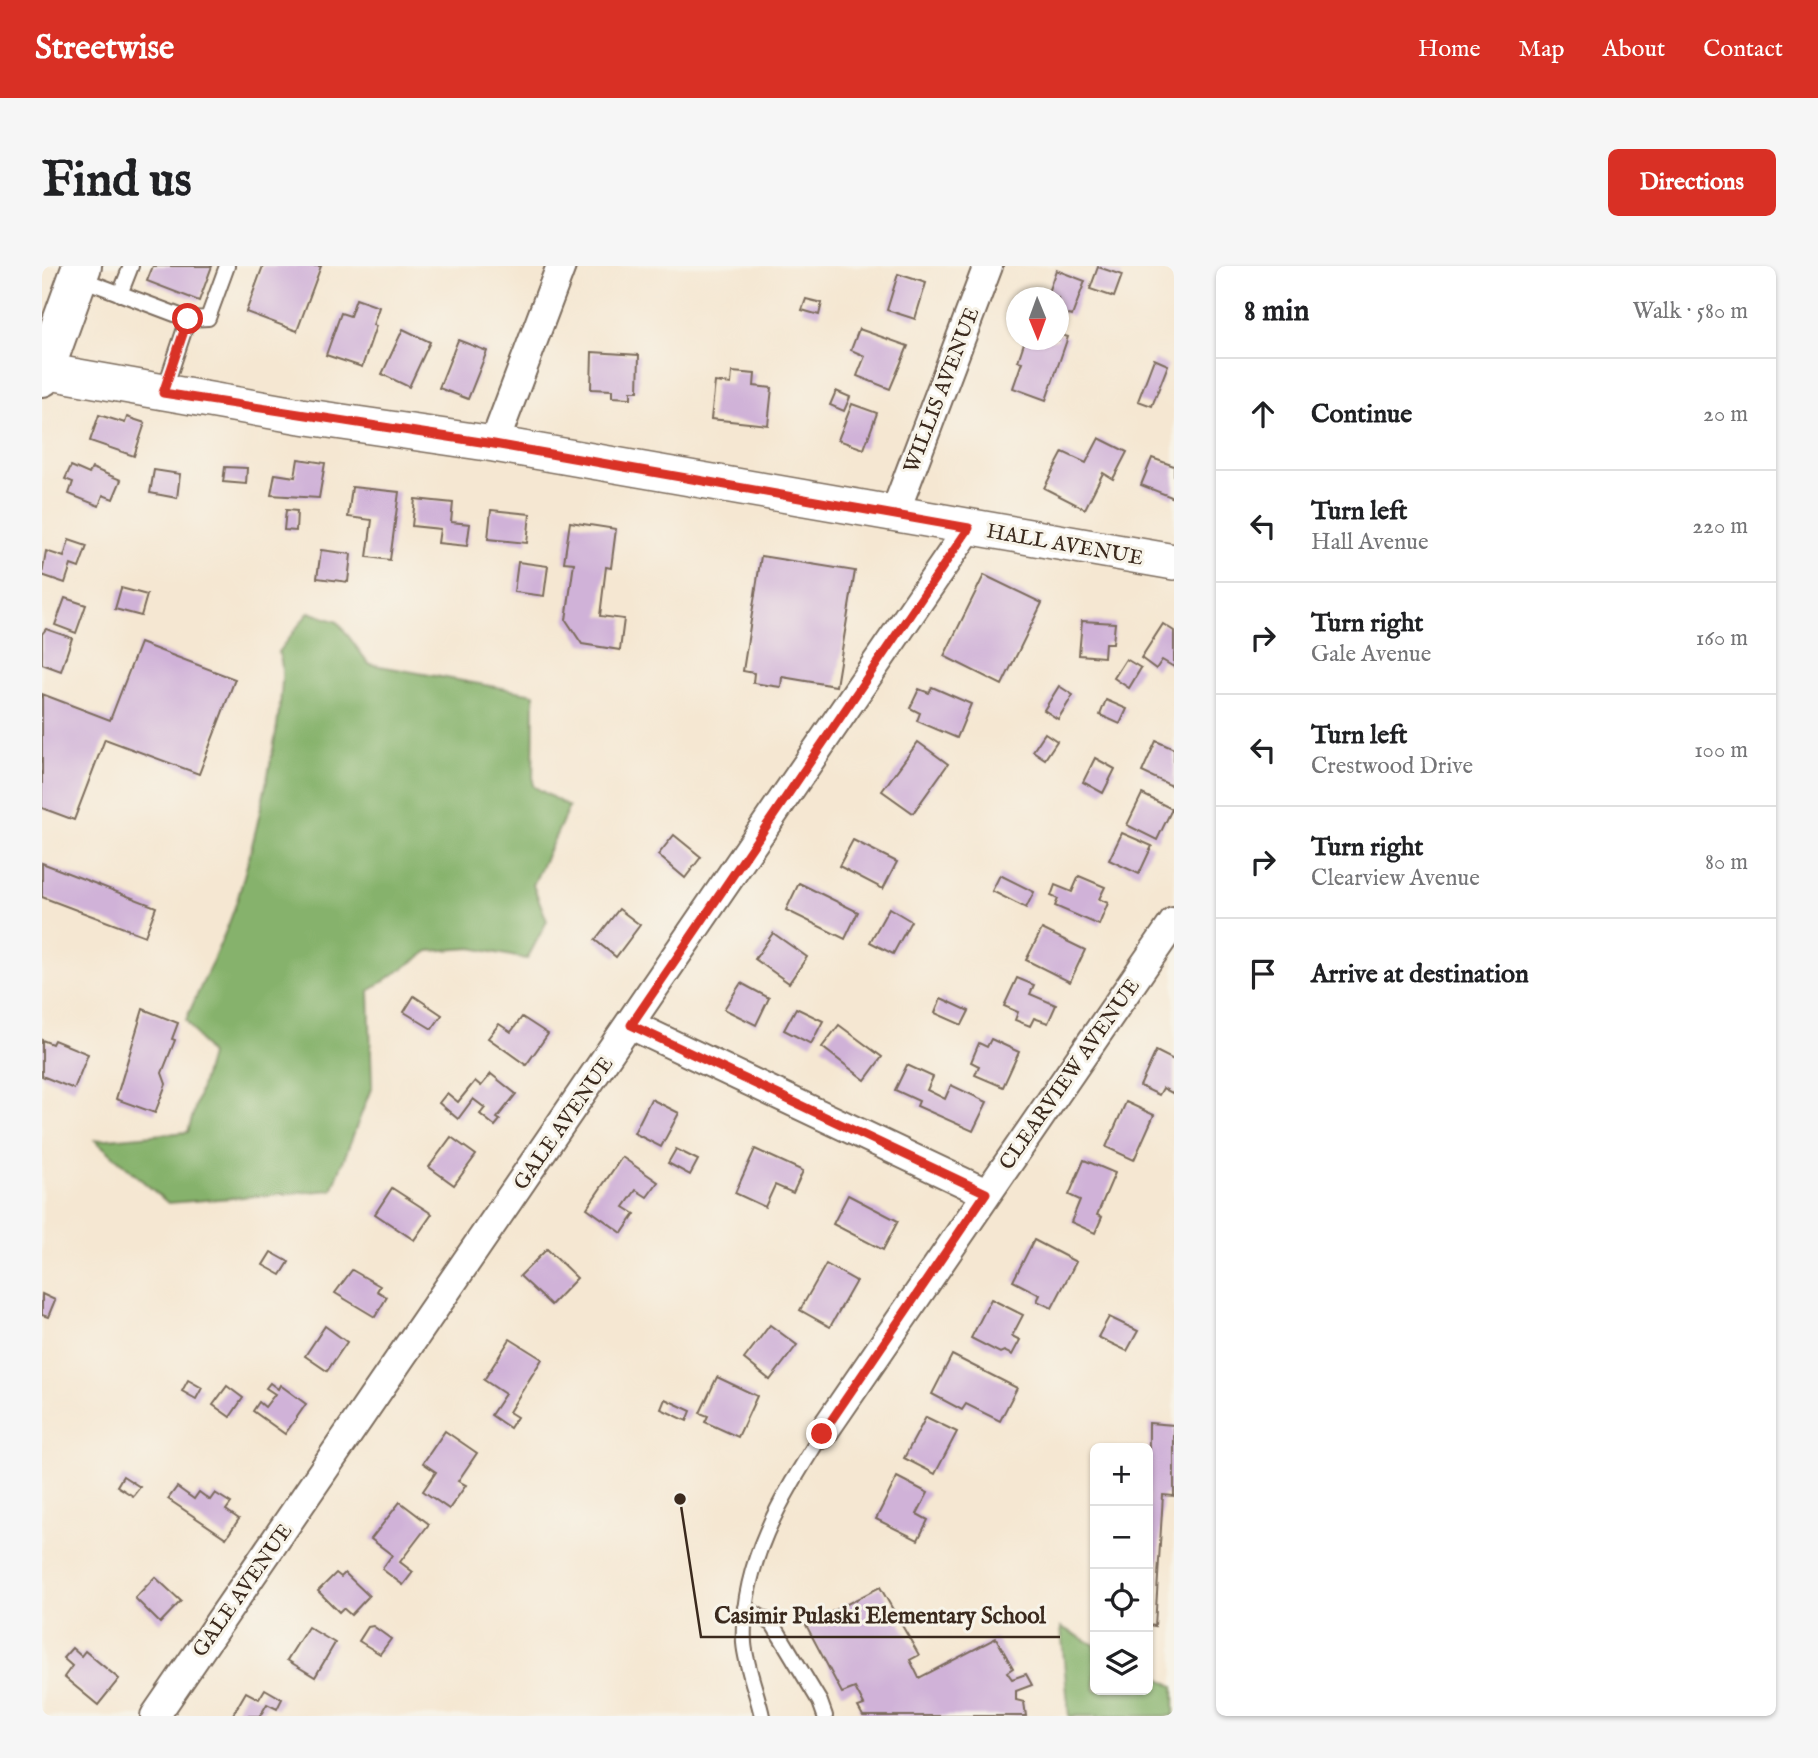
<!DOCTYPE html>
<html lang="en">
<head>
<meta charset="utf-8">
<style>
	:root { --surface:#fff; --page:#f6f6f6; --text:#202124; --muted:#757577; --line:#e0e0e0; --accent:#d93025 }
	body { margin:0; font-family:"IM FELL English",serif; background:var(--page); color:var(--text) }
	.controls { position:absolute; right:21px; bottom:21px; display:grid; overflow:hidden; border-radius:10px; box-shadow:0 2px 5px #0004 }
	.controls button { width:63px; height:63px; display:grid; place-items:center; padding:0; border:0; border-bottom:2px solid var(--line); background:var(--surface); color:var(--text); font:35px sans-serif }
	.compass { position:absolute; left:964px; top:21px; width:63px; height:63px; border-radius:50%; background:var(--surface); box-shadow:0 2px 5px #0004; rotate:179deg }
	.stop { position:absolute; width:21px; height:21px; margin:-16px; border:5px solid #d93025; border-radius:50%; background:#fff }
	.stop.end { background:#d93025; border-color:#fff; box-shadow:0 2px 7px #0008 }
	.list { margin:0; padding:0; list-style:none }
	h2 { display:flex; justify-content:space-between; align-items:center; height:91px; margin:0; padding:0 28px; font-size:30px }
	h2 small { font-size:23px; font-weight:400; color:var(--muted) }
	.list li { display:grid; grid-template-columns:46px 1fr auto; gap:21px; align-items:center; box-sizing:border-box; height:112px; padding:0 28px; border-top:2px solid var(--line) }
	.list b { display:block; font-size:26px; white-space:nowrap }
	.list p { margin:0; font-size:23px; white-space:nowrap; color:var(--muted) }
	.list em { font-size:23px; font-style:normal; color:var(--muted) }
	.icon { flex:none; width:38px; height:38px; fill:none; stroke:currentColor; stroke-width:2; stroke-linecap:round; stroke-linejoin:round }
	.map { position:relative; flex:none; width:1132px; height:1450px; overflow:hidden; border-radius:10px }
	header { display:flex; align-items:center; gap:42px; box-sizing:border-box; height:98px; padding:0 35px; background:var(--accent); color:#fff }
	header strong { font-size:33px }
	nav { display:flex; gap:38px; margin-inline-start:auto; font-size:24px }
	.intro { display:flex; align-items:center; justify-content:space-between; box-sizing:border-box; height:168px; padding:0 42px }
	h1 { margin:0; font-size:49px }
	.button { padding:18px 32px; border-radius:10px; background:var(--accent); color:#fff; font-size:24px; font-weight:700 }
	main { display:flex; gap:42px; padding:0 42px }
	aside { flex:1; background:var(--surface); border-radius:10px; box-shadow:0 2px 5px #0004 }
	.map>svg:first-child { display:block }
	.forest { fill:#86b26c; stroke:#606e45; stroke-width:2 }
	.building { fill:#d0b2d8 }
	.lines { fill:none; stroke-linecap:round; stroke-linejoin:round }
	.service-casing { stroke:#7c6c5d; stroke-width:18 }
	.minor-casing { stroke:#7c6c5d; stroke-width:32 }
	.tertiary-casing { stroke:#7c6c5d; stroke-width:38 }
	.primary-casing { stroke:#7c6c5d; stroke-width:42 }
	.service { stroke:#fff; stroke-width:14 }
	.minor { stroke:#fff; stroke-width:28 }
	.tertiary { stroke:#fff; stroke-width:35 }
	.primary { stroke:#fff; stroke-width:38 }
	.route { stroke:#d93025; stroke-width:9 }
	.labels { text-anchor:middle; stroke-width:6; stroke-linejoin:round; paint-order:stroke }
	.street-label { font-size:21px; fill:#3b2a1e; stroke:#f7f3e8 }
	.leader { fill:none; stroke:#3b2a1e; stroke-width:2.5 }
	.callout-dot { fill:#3b2a1e; stroke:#f7f3e8; stroke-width:2.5 }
	.callout-label { font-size:23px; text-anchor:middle; font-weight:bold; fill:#3b2a1e; stroke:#f7f3e8; stroke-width:6; stroke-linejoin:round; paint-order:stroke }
</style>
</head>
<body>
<header>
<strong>Streetwise</strong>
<nav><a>Home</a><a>Map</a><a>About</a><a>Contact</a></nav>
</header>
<div class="intro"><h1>Find us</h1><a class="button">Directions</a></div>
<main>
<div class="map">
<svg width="1132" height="1450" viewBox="0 0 1132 1450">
	<rect width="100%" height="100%" fill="#f7f3e8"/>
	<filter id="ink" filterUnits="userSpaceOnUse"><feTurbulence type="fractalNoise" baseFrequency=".0143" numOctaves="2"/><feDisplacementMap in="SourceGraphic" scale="14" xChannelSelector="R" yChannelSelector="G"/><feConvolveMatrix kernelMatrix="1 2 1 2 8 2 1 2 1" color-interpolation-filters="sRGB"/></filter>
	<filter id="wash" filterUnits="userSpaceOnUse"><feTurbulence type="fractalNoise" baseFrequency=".00686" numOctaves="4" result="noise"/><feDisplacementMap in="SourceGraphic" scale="28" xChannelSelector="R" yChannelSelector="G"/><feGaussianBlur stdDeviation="1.57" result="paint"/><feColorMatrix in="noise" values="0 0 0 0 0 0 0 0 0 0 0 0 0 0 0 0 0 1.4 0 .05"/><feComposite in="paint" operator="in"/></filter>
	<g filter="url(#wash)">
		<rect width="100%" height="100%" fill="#f5e7d2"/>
		<!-- forest -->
		<g class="forest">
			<path d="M267,346L296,356L327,398L492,428L491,520L527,541L491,619L505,655L485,693L430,682L387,685L327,725L330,820L290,924L126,937L53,874L146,866L168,789L144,754C162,711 187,666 199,621C210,582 253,413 236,386Z"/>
			<polygon points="1019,1361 1053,1379 1053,1424 1106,1424 1106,1406 1132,1420 1132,1450 1027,1450"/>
		</g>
		<g id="blocks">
			<!-- building -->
			<g class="building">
				<polygon points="111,0 170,0 157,35 105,15"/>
				<polygon points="221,0 279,0 255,65 204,46"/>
				<polygon points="1056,1 1080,9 1072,31 1048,23"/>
				<polygon points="1014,4 1043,15 1030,50 1016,45 1016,32 1004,32"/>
				<polygon points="856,8 884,17 873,53 845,44"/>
				<polygon points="314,33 337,41 331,59 334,60 320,101 284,89 299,47 308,50"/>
				<polygon points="764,33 780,37 777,49 760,44"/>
				<polygon points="361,63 388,76 367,121 340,108"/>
				<polygon points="817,63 866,80 848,123 815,110 823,90 809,84"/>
				<polygon points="1016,68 1026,71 1004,134 971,122 980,96 976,95 983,74 1016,74"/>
				<polygon points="416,74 445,85 426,133 397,122"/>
				<polygon points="550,86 597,89 596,125 589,125 589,132 570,131 570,124 549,123"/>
				<polygon points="1112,93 1126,99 1110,140 1096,135"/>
				<polygon points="690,106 713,108 712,120 730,122 726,159 669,153 673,116 689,118"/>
				<polygon points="794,125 808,131 802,145 788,139"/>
				<polygon points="810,138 835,147 822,183 796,174"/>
				<polygon points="57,149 83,157 85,151 103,157 92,190 48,175"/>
				<polygon points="1057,172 1085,186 1071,213 1061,207 1043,243 1002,222 1021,186 1044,197"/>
				<polygon points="1110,192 1132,200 1132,232 1099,219"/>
				<polygon points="256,193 283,197 277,232 229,229 233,208 253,211"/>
				<polygon points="29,200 47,208 50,202 79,214 71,233 61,229 57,240 27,228 31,216 23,213"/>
				<polygon points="183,201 205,202 204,218 181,216"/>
				<polygon points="112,204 138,208 135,232 108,227"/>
				<polygon points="310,221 357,226 348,294 325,291 330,254 306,251"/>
				<polygon points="373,233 411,237 409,256 428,258 425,280 396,277 398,263 370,260"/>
				<polygon points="244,244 255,245 254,265 242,264"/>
				<polygon points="449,244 488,248 485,277 446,273"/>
				<polygon points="528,256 574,263 569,302 564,301 558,350 582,353 578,384 540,378 524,354 532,297 522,296"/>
				<polygon points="27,274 45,280 37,302 29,299 23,317 0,309 4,285 22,291"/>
				<polygon points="279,284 309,288 306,316 275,312"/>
				<polygon points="719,290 813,305 794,420 740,411 739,421 711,417 712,407 701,405"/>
				<polygon points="476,296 506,300 502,330 472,326"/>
				<polygon points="942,309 1000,337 960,419 902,390"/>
				<polygon points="79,322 105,329 99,350 73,343"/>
				<polygon points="23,332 44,339 34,367 13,359"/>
				<polygon points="1040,355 1073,357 1071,377 1063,377 1062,391 1037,389"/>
				<polygon points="1121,358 1132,365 1132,401 1120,394 1114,403 1099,392"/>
				<polygon points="4,363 30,372 19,405 0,398 0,368"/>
				<polygon points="98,377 193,413 157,508 63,473 32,554 0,542 0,428 68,454"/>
				<polygon points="1084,393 1099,402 1087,422 1072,412"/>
				<polygon points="1017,420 1031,429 1016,453 1002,444"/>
				<polygon points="890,421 929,438 915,472 875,455 878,447 868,442 877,423 887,427"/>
				<polygon points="1064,434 1085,443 1078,458 1058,449"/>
				<polygon points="1003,467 1015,475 1003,493 991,485"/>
				<polygon points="1114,475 1132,483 1132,521 1100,506"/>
				<polygon points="876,476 906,498 871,547 840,525"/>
				<polygon points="1053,492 1073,503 1061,527 1041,516"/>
				<polygon points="1100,528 1130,543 1115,574 1085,559"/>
				<polygon points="1080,567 1110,580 1097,608 1067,594"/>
				<polygon points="632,569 659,591 643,612 616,589"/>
				<polygon points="811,574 855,596 841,623 797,600"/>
				<polygon points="0,597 114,641 103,670 0,631"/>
				<polygon points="958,609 992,626 984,642 950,625"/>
				<polygon points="1037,610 1063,621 1057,633 1066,637 1057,659 1013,640 1016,633 1009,630 1013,619 1030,626"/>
				<polygon points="757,617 816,646 803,673 744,644"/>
				<polygon points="847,642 869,655 851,688 828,676"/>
				<polygon points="577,643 598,659 574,691 553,674"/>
				<polygon points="1000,663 1043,684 1028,716 984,694"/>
				<polygon points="731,667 765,691 747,717 713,693"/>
				<polygon points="975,712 992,719 988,728 1014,739 1006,757 992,752 988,760 973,754 976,746 962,740"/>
				<polygon points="699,717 727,732 714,759 682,743"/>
				<polygon points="372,730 400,749 390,763 362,746"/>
				<polygon points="899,732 927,745 920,759 893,747"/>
				<polygon points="754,742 781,755 769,778 742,764"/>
				<polygon points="101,743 136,757 130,773 133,774 120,807 124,818 113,847 74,833"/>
				<polygon points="480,751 506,768 484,799 446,772 457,758 469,766"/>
				<polygon points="797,759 840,791 823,814 780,781"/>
				<polygon points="949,773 977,786 961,821 933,809 937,800 929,796 937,777 945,781"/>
				<polygon points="0,774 10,778 12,774 46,788 32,823 0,810"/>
				<polygon points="1114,785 1132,794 1132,828 1121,822 1117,829 1098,820"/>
				<polygon points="865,799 891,811 885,824 903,833 909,819 945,836 931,865 875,840 877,835 853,824"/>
				<polygon points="449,808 474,828 455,852 458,854 453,860 438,848 443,842 431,833 416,853 397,837 405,827 416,836 433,815 439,820"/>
				<polygon points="609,833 637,847 619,881 592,867"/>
				<polygon points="1084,836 1112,849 1092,894 1064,881"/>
				<polygon points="409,871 434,889 412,919 387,901"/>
				<polygon points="634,883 656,894 648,909 626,897"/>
				<polygon points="713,883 761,905 751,927 733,919 723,941 693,927"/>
				<polygon points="580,891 616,916 605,931 594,924 582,941 593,948 580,967 545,942"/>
				<polygon points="1042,894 1073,907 1055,949 1060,951 1053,967 1029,956 1038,934 1027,929"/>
				<polygon points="350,922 390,948 372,974 333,948"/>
				<polygon points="806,929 856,955 841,984 791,958"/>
				<polygon points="992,974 1034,996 1010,1042 995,1035 998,1029 971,1015"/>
				<polygon points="505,983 535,1012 509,1039 478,1010"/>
				<polygon points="229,986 247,996 239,1009 221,999"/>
				<polygon points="784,998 814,1015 788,1061 758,1044"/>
				<polygon points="310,1004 338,1020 335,1025 345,1031 333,1051 293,1027"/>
				<polygon points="0,1028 13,1034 6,1051 0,1049"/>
				<polygon points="949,1033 981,1049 970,1070 978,1074 970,1089 962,1085 958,1087 929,1072"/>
				<polygon points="1067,1051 1096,1065 1085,1085 1056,1071"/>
				<polygon points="728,1059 755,1079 728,1114 702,1093"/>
				<polygon points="283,1060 305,1076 285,1105 263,1090"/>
				<polygon points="468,1073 500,1093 467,1146 475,1151 468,1162 449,1149 463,1128 442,1114"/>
				<polygon points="910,1089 975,1122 958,1155 924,1138 920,1144 890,1128"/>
				<polygon points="675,1111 715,1130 696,1171 663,1156 666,1150 658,1147"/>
				<polygon points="146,1114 160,1122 154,1133 140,1125"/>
				<polygon points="228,1117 236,1123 238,1119 264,1138 243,1168 211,1145 217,1136 223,1141 233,1128 224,1122"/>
				<polygon points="185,1120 201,1132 188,1151 171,1139"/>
				<polygon points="623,1133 649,1145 645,1155 619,1143"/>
				<polygon points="884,1151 915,1166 893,1208 862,1192"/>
				<polygon points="1107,1157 1132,1159 1132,1230 1121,1229 1113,1360 1106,1359"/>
				<polygon points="403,1165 435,1187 416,1215 424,1219 407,1243 381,1225 394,1206 381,1197"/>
				<polygon points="81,1210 98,1221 91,1230 75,1220"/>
				<polygon points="855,1211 886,1227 875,1248 886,1254 876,1274 834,1253"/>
				<polygon points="135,1221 152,1233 157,1226 168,1234 173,1227 189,1237 184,1244 197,1253 184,1272 126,1233"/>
				<polygon points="358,1236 387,1258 358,1296 371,1306 361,1319 340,1303 350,1289 329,1273"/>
				<polygon points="294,1307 299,1311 303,1307 327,1330 309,1349 301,1342 297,1346 276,1325"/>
				<polygon points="113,1311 139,1335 118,1357 93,1332"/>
				<polygon points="838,1321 877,1389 868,1394 877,1412 954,1372 971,1402 965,1406 970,1413 984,1408 990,1419 974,1425 974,1434 982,1436 984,1450 821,1450 816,1441 822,1439 813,1422 800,1427 764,1359"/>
				<polygon points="331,1360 349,1373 338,1388 317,1375 326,1361"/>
				<polygon points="266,1361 293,1377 273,1411 245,1394"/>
				<polygon points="30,1382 39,1390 43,1385 77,1413 56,1439 22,1411 30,1400 21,1392"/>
				<polygon points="223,1423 240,1433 235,1443 225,1438 218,1450 190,1450 204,1426 217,1433"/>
			</g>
		</g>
	</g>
	<g filter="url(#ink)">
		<use href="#blocks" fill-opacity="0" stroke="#7c6c5d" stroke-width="2"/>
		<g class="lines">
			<defs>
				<g id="service">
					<polyline points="37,12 146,53 122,125"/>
					<polyline points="78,28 89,0"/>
					<polyline points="146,53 166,52 185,0"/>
					<polyline points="703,1342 731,1358 778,1436 783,1450"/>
					<path d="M720,1450C715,1426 704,1401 702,1377C698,1298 740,1231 780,1168"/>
				</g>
				<g id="minor">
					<polyline points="452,178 519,0"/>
					<polyline points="852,249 946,0"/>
					<polyline points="589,759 944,927"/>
					<polyline points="780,1168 1132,656"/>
					<polyline points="113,1450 927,262"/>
				</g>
				<polyline id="tertiary" points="2,105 259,150 452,178 1132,296"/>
				<polyline id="primary" points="0,111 40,0"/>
			</defs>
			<!-- service casing -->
			<use href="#service" class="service-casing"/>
			<!-- minor casing -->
			<use href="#minor" class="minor-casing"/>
			<!-- tertiary casing -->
			<use href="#tertiary" class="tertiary-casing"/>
			<!-- primary casing -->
			<use href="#primary" class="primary-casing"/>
			<!-- service -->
			<use href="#service" class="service"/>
			<!-- minor -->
			<use href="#minor" class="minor"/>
			<!-- tertiary -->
			<use href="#tertiary" class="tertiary"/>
			<!-- primary -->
			<use href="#primary" class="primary"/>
		</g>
	</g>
	<g class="lines" filter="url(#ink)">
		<!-- route -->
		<polyline class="route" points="146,53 121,127 452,178 927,262 589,759 944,927 780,1168"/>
	</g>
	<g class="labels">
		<!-- street labels -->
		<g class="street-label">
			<text transform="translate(899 124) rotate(-69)" y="7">WILLIS AVENUE</text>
			<text transform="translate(1023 278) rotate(10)" y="7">HALL AVENUE</text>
			<text transform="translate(1027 808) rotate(-55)" y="7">CLEARVIEW AVENUE</text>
			<text transform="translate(521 857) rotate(-55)" y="7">GALE AVENUE</text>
			<text transform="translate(200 1324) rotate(-55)" y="7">GALE AVENUE</text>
		</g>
	</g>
	<!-- callouts -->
	<path class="leader" d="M638 1233L659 1371H1018"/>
	<circle class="callout-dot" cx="638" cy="1233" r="7"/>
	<g class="callout-label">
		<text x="838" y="1357">Casimir Pulaski Elementary School</text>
	</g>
</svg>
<div class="controls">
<button>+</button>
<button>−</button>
<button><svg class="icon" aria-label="locate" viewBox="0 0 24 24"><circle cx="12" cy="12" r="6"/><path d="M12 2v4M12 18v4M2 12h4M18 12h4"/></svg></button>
<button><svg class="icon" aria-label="layers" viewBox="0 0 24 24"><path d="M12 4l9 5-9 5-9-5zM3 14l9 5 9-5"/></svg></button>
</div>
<svg class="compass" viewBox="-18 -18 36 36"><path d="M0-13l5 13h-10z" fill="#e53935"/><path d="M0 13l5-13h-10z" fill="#757577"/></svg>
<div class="stop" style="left:146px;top:53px"></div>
<div class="stop end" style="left:780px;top:1168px"></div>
</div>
<aside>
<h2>8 min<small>Walk · 580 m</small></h2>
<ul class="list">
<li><svg class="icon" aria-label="ahead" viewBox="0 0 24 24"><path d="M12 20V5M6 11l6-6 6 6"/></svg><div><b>Continue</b></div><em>20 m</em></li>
<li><svg class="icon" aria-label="left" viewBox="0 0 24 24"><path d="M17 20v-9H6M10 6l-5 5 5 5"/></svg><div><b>Turn left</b><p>Hall Avenue</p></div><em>220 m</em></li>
<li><svg class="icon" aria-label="right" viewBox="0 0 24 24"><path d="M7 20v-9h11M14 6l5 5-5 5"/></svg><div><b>Turn right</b><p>Gale Avenue</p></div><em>160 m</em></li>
<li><svg class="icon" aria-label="left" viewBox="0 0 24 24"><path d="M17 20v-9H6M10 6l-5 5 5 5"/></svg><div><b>Turn left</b><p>Crestwood Drive</p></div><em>100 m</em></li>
<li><svg class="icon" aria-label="right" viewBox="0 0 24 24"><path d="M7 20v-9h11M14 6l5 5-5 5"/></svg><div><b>Turn right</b><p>Clearview Avenue</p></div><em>80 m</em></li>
<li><svg class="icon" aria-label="arrive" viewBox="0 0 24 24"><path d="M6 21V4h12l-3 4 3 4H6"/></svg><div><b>Arrive at destination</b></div></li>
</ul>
</aside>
</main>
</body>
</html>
